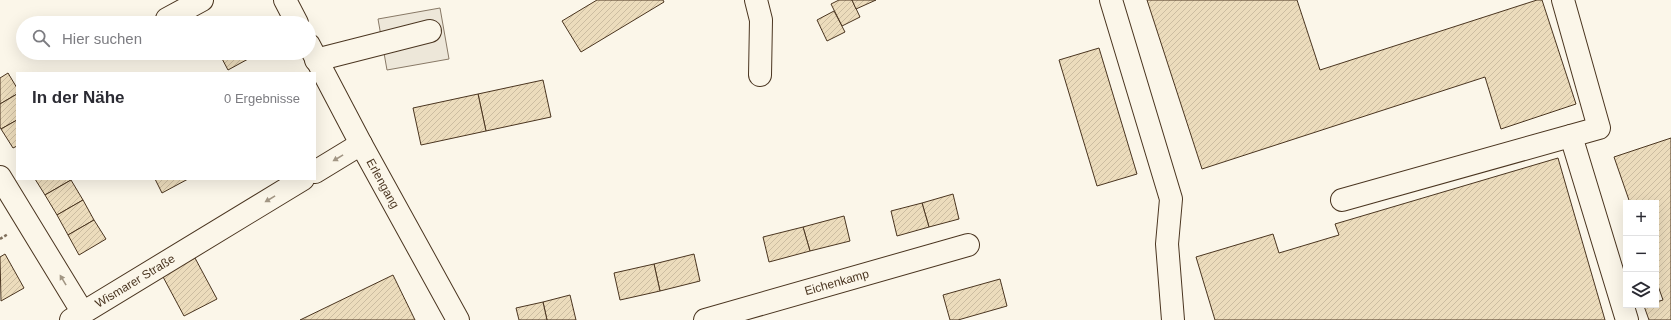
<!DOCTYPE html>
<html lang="de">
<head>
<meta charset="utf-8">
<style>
	:root { --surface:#fff; --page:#f7f7f7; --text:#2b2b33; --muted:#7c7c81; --line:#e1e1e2 }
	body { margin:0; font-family:Helvetica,sans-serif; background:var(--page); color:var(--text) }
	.controls { position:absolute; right:12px; bottom:12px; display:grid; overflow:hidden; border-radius:0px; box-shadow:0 4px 16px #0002 }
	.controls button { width:36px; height:36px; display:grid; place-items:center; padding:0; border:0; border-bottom:1px solid var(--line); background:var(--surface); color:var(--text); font:20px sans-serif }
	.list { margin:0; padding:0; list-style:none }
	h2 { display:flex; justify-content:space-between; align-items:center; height:52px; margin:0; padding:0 16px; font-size:17px }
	h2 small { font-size:13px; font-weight:400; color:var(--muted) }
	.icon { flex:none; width:22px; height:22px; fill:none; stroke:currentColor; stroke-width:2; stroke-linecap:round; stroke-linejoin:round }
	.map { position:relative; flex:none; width:1671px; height:320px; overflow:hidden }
	.search { position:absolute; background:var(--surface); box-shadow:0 4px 16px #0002; left:16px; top:16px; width:300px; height:44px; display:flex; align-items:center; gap:10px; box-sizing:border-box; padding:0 14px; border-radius:22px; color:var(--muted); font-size:15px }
	.panel { position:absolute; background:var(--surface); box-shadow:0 4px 16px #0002; left:16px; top:72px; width:300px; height:108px; border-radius:0px }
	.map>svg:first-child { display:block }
	.parking { fill:#ede7d9; stroke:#887966 }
	.building { fill:url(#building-hatch); stroke:#4a3520 }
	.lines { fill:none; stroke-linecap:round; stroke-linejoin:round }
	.minor-casing { stroke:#4a3520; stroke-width:24 }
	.path { stroke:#7f6f5c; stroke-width:2.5; stroke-dasharray:3 2; stroke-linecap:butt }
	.minor { stroke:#fbf6e9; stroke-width:22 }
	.oneway { fill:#a29684 }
	.labels { text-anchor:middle; stroke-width:3; stroke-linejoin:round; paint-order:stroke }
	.street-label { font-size:12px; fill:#4a3520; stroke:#fbf6e9 }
</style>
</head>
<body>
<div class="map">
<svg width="1671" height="320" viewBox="0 0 1671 320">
	<defs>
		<pattern id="building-hatch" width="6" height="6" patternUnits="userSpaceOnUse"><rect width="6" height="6" fill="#ecdcbc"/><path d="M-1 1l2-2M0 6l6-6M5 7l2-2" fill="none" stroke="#ccbda1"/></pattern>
	</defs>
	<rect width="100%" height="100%" fill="#fbf6e9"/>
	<!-- parking -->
	<polygon class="parking" points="440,8 449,59 387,70 378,19"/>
	<!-- building -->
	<g class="building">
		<polygon points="597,0 663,0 664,2 581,52 562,21"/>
		<polygon points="839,0 852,0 860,17 842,26 831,4"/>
		<polygon points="852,0 876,0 856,9"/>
		<polygon points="1147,0 1297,0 1320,70 1537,0 1542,0 1576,104 1501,129 1485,77 1202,169"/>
		<polygon points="834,11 845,32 827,41 817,20"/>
		<polygon points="248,19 250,23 241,23"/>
		<polygon points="1099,48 1137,174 1097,186 1059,60"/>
		<polygon points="219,53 259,53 228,70"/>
		<polygon points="8,73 17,88 17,94 0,104 0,78"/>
		<polygon points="543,80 551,117 486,131 478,94"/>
		<polygon points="17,94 17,120 1,129 0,127 0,104"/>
		<polygon points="478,94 486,131 421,145 413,108"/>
		<polygon points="17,120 17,146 13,148 1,129"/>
		<polygon points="1671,138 1671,320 1649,320 1644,306 1656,305 1656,302 1663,300 1656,280 1656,203 1630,203 1614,157"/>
		<polygon points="1558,158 1605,320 1215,320 1196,257 1273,234 1279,253 1339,235 1335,224"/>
		<polygon points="35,179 71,179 71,180 45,195"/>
		<polygon points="155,179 188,179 162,193"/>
		<polygon points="71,180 83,200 57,215 45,195"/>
		<polygon points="953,194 959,219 929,227 922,203"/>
		<polygon points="83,200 94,220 68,235 57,215"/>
		<polygon points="922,203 929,227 897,236 891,211"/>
		<polygon points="844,216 850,241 810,251 803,227"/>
		<polygon points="94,220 106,239 79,255 68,235"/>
		<polygon points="803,227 810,251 769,262 763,237"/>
		<polygon points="5,254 24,288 1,301 0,257"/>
		<polygon points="694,254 700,281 660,291 654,264"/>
		<polygon points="195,258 217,299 184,316 162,275"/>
		<polygon points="654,264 660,291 620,300 614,273"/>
		<polygon points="393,275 415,320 300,320"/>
		<polygon points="1000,279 1007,306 958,320 950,320 943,295"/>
		<polygon points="570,295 576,320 547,320 543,302"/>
		<polygon points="543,302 547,320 519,320 516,308"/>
	</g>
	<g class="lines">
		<defs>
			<g id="minor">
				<polyline points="285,0 297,23"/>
				<polyline points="756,0 761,20 760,75"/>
				<polyline points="1111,0 1171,199 1167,244 1173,320"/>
				<polyline points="167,19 202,0"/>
				<path id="s1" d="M309,45L361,144L458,320"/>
				<polyline points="316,60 430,31"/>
				<polyline points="1571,136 1627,320"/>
				<polyline points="315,172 361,144"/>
				<polyline points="0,177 83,313"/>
				<polyline points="1342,200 1599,128 1563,0"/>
				<path id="s2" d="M71,320L303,179"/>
				<path id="s3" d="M705,320L968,245"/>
			</g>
		</defs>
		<!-- minor casing -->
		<use href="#minor" class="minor-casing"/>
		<!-- path -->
		<polyline class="path" points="0,239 8,234"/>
		<!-- minor -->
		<use href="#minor" class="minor"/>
	</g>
	<!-- one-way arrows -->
	<defs><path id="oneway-solid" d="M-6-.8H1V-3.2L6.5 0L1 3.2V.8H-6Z"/></defs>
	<g class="oneway">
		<use href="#oneway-solid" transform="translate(338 158) rotate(149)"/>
		<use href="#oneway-solid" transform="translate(270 199) rotate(149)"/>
		<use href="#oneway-solid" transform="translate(63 280) rotate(-121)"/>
	</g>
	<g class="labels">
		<!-- street labels -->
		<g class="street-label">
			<text dy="4" stroke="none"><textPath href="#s1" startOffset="157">Erlengang</textPath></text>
			<text dy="4" stroke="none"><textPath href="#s2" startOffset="75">Wismarer Straße</textPath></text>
			<text dy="4" stroke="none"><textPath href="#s3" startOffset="137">Eichenkamp</textPath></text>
		</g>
	</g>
</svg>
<div class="controls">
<button>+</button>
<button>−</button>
<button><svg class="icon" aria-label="layers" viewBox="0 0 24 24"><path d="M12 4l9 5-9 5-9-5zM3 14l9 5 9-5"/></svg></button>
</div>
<div class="search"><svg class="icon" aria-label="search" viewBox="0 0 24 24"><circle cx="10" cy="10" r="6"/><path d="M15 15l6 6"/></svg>Hier suchen</div>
<section class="panel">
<h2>In der Nähe<small>0 Ergebnisse</small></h2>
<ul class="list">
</ul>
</section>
</div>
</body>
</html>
